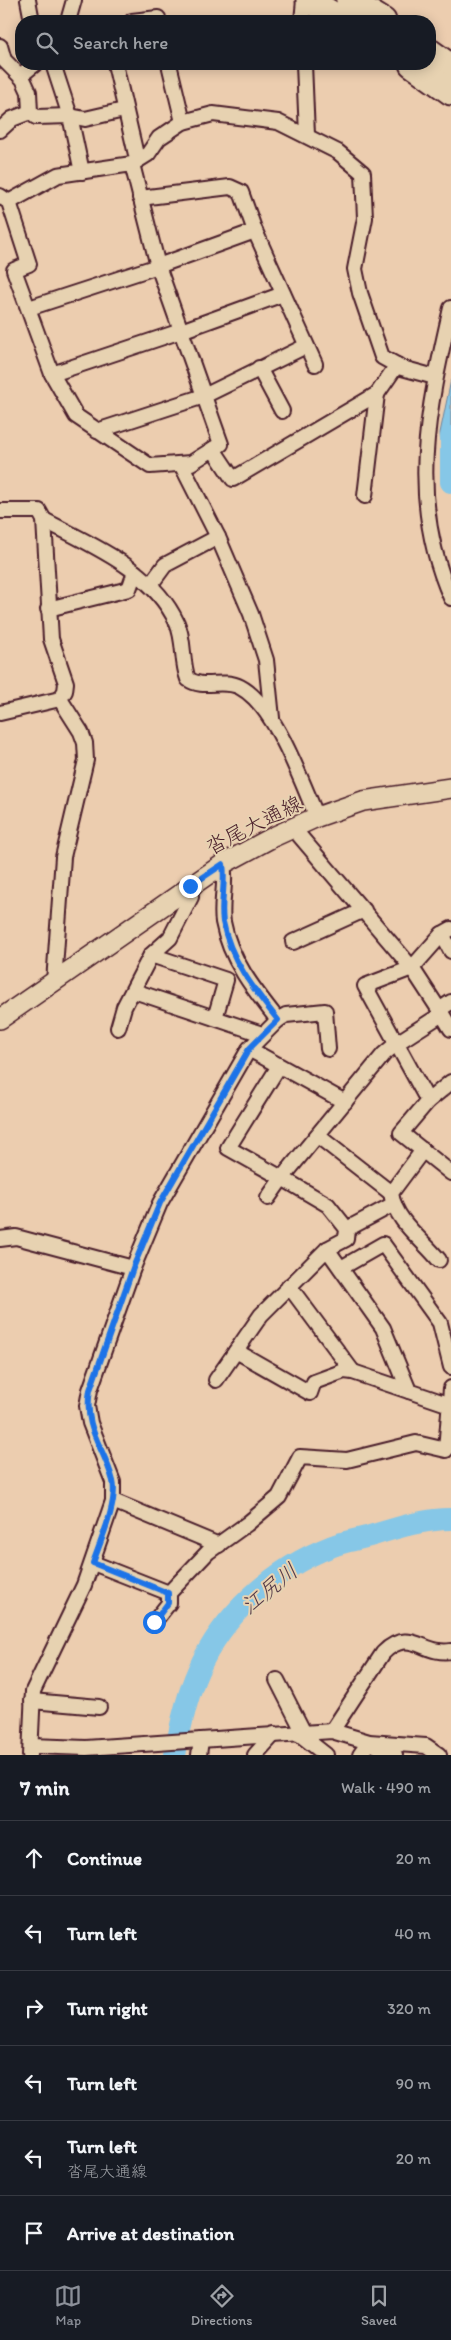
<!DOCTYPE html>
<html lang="en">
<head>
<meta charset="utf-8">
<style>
	:root { --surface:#171b24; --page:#242831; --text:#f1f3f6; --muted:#9ea1a6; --line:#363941; --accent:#8c9099 }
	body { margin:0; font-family:Itim,"Klee One",sans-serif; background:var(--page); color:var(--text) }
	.stop { position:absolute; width:15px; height:15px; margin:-11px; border:4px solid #1a73e8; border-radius:50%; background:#fff }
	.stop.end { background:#1a73e8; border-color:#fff; box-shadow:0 1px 5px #0008 }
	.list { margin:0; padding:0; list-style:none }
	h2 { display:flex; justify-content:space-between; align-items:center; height:65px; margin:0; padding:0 20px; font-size:21px }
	h2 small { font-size:16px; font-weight:400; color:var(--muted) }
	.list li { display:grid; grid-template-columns:32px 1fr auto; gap:15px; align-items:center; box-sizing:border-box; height:75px; padding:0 20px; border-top:1px solid var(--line) }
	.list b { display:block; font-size:19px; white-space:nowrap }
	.list p { margin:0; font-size:16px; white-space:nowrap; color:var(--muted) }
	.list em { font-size:16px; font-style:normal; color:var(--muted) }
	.icon { flex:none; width:28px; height:28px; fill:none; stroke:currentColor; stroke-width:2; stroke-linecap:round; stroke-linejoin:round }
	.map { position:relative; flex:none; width:451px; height:1755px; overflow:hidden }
	.search { position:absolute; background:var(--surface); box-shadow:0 2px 12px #0003; left:15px; right:15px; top:15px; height:55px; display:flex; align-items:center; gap:12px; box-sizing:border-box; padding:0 18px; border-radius:20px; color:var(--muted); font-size:19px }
	.sheet { height:515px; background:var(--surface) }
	nav { display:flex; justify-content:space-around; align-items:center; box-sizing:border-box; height:70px; border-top:1px solid var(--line); background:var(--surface); font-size:14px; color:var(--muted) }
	nav a { display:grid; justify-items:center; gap:2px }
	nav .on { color:var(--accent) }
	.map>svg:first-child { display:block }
	.water { fill:#86c7e7; stroke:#6e849c }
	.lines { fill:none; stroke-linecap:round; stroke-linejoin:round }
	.river { stroke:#86c7e7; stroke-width:22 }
	.street-casing { stroke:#4a1f2b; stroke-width:18 }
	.secondary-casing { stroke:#4a1f2b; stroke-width:22 }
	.highway-casing { stroke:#4a1f2b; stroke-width:29 }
	.street { stroke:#e7d2b1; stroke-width:14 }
	.secondary { stroke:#e7d2b1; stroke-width:19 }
	.highway { stroke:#e7d2b1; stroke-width:25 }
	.route { stroke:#1a73e8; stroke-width:6 }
	.labels { text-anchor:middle; stroke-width:4; stroke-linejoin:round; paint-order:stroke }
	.street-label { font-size:21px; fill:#4a1f2b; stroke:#e7d2b1 }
	.water-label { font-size:22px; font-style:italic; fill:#533847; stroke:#e7d2b1 }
</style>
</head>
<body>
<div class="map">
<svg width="451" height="1755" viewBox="0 0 451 1755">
	<rect width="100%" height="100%" fill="#eccdaf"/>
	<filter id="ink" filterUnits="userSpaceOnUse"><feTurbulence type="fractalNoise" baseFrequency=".02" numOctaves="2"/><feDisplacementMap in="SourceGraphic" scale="10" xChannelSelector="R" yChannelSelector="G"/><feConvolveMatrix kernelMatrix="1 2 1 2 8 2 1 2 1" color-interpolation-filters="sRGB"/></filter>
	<g filter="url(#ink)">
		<!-- water -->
		<polygon class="water" points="451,380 451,446 443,473 440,433"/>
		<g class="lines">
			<!-- river -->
			<g class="river">
				<polyline points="451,437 451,482"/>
				<path d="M175,1755C180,1727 186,1698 198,1671C222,1616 273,1569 330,1547C342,1542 356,1540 370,1536C396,1528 424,1519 451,1519"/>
			</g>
			<defs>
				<g id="street">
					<polyline points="28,0 32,21"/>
					<polyline points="68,21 74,0"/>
					<polyline points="132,21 158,18 158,21"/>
					<polyline points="302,21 304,0"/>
					<polyline points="0,46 4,60 23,79 29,92 30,112"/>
					<polyline points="53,64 70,116 82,172"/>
					<polyline points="115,64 137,159"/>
					<polyline points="169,64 183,122"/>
					<polyline points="304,64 307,135"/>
					<polyline points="20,76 35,64"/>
					<polyline points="0,130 12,119 30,112 36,117 70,116 85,119 124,110"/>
					<polyline points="0,196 9,202 29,264 14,270 52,374 76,416 150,466 191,463 221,444 158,266 132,164"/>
					<polyline points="140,198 230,187 241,192 255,231"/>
					<polyline points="9,202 58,175 132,164 148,154 159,138 183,122 213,114 278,122 338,152 363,173 365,218 355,269 360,293 382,357 402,368 435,377"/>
					<polyline points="29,308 158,266 255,231 315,364"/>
					<path d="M451,308C428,409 407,498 451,598"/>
					<polyline points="259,368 282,411"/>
					<polyline points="52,374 181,331 283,294"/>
					<polyline points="97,431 204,396 306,346"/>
					<polyline points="213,449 233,479 377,394 397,365"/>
					<polyline points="181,464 218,537 251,614 266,660 272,718"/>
					<polyline points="365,496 377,394"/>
					<polyline points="0,511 39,511 44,520 51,639 66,683 65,691 60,699 0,713"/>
					<path d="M44,520C93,546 153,570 177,623C185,641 181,661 188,679C203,690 223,678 240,687C275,705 301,781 317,817"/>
					<polyline points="151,584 165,565 218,537"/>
					<polyline points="48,609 129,589 135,572"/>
					<polyline points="293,828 412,968 442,1014 397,1043 384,1054 282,1178 328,1205 347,1229 346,1239 327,1249"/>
					<polyline points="442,934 451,951"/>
					<polyline points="293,942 364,910"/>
					<polyline points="151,955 226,980 215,1018"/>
					<polyline points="54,982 63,857 86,760 85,743 81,732 60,699"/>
					<polyline points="134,991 262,1034"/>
					<polyline points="439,1010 451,1002"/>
					<polyline points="442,1014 451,1029"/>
					<polyline points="278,1020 286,1015 325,1011 328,1049"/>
					<polyline points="118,1028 124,1007 151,955 170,938 191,897 190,886"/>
					<polyline points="249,1049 345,1102"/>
					<polyline points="451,1082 428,1101 401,1133 451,1173"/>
					<polyline points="428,1101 365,986 412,968 442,934 451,929"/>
					<polyline points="318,1136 391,1193"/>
					<path d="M423,1150L391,1193C395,1221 422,1239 439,1260"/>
					<polyline points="268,1198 282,1178 228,1148 279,1066"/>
					<polyline points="347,1229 394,1204"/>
					<polyline points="0,1239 16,1237 133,1268"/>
					<polyline points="341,1268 383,1244 440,1323 451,1367"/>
					<polyline points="289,1286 353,1372"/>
					<polyline points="236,1351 310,1393 314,1382 344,1371 353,1372 450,1405"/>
					<polyline points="216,1380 261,1315 327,1249 383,1328 409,1391"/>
					<polyline points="113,1501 219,1545"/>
					<polyline points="93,1563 169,1593 208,1552 247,1524 279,1497 300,1457 347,1460 416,1443 446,1450 451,1388"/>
					<polyline points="154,1622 169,1603 169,1593"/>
					<polyline points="277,1680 304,1733"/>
					<polyline points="32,1701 99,1707"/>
					<path d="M332,1731L383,1653C410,1626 424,1656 451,1651"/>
					<polyline points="298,1733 326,1755"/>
					<polyline points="31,1746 86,1748 332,1731 369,1742 426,1746 439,1755"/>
					<path d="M30,1755L33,1691L84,1585L113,1501V1482L90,1423L87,1406L90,1390L133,1268L160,1203L249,1049L278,1020C255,991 230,960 223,922C220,903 227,883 223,864"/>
					<polyline points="199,1755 201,1740"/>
					<polyline points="255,1755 274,1734"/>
					<polyline points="360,1755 369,1742 395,1755"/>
				</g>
				<polyline id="secondary" points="0,1019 223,864 273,837 317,817 363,801 451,788"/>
				<g id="highway">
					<polyline points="309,0 343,21"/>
					<polyline points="349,0 383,21"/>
					<polyline points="430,52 451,67"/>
					<polyline points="412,64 451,92"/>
				</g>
			</defs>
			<!-- street casing -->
			<use href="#street" class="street-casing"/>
			<!-- secondary casing -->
			<use href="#secondary" class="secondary-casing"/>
			<!-- highway casing -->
			<use href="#highway" class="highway-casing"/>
			<!-- street -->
			<use href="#street" class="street"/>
			<!-- secondary -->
			<use href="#secondary" class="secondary"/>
			<!-- highway -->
			<use href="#highway" class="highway"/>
		</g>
	</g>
	<g class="lines" filter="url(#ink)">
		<!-- route -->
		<path class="route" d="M154,1622L168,1603V1593L93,1563C100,1542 118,1503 113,1481C104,1446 83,1430 90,1390L133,1268L160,1203L249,1049L278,1020C255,991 230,960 223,922C220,903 226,883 223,864L190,886"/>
	</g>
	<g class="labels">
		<!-- street labels -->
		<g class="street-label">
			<text transform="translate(254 825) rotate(-27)" y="7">沓尾大通線</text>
		</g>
		<!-- water labels -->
		<g class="water-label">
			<text transform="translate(269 1588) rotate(-39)" y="8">江尻川</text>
		</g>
	</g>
</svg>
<div class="stop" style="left:154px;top:1622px"></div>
<div class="stop end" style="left:190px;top:886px"></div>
<div class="search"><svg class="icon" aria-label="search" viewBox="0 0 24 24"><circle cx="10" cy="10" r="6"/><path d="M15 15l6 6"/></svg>Search here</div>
</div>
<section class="sheet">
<h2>7 min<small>Walk · 490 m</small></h2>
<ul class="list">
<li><svg class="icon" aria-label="ahead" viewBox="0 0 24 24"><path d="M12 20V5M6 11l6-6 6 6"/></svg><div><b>Continue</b></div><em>20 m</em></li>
<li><svg class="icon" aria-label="left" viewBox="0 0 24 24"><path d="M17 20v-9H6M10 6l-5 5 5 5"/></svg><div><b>Turn left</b></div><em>40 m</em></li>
<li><svg class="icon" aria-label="right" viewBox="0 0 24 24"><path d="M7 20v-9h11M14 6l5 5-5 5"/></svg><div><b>Turn right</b></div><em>320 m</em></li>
<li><svg class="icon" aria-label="left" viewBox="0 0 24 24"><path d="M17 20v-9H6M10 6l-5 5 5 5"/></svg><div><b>Turn left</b></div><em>90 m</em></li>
<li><svg class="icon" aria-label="left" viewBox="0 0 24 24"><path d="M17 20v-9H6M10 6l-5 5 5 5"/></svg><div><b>Turn left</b><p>沓尾大通線</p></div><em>20 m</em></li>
<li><svg class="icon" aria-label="arrive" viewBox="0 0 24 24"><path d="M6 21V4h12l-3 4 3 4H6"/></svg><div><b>Arrive at destination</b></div></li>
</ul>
</section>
<nav>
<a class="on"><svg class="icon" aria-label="map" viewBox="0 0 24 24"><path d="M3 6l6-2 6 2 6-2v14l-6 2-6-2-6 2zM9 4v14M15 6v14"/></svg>Map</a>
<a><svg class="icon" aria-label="directions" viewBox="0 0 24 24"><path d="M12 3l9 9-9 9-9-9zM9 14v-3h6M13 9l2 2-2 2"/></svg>Directions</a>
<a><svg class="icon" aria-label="saved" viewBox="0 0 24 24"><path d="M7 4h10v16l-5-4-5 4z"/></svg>Saved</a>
</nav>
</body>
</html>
